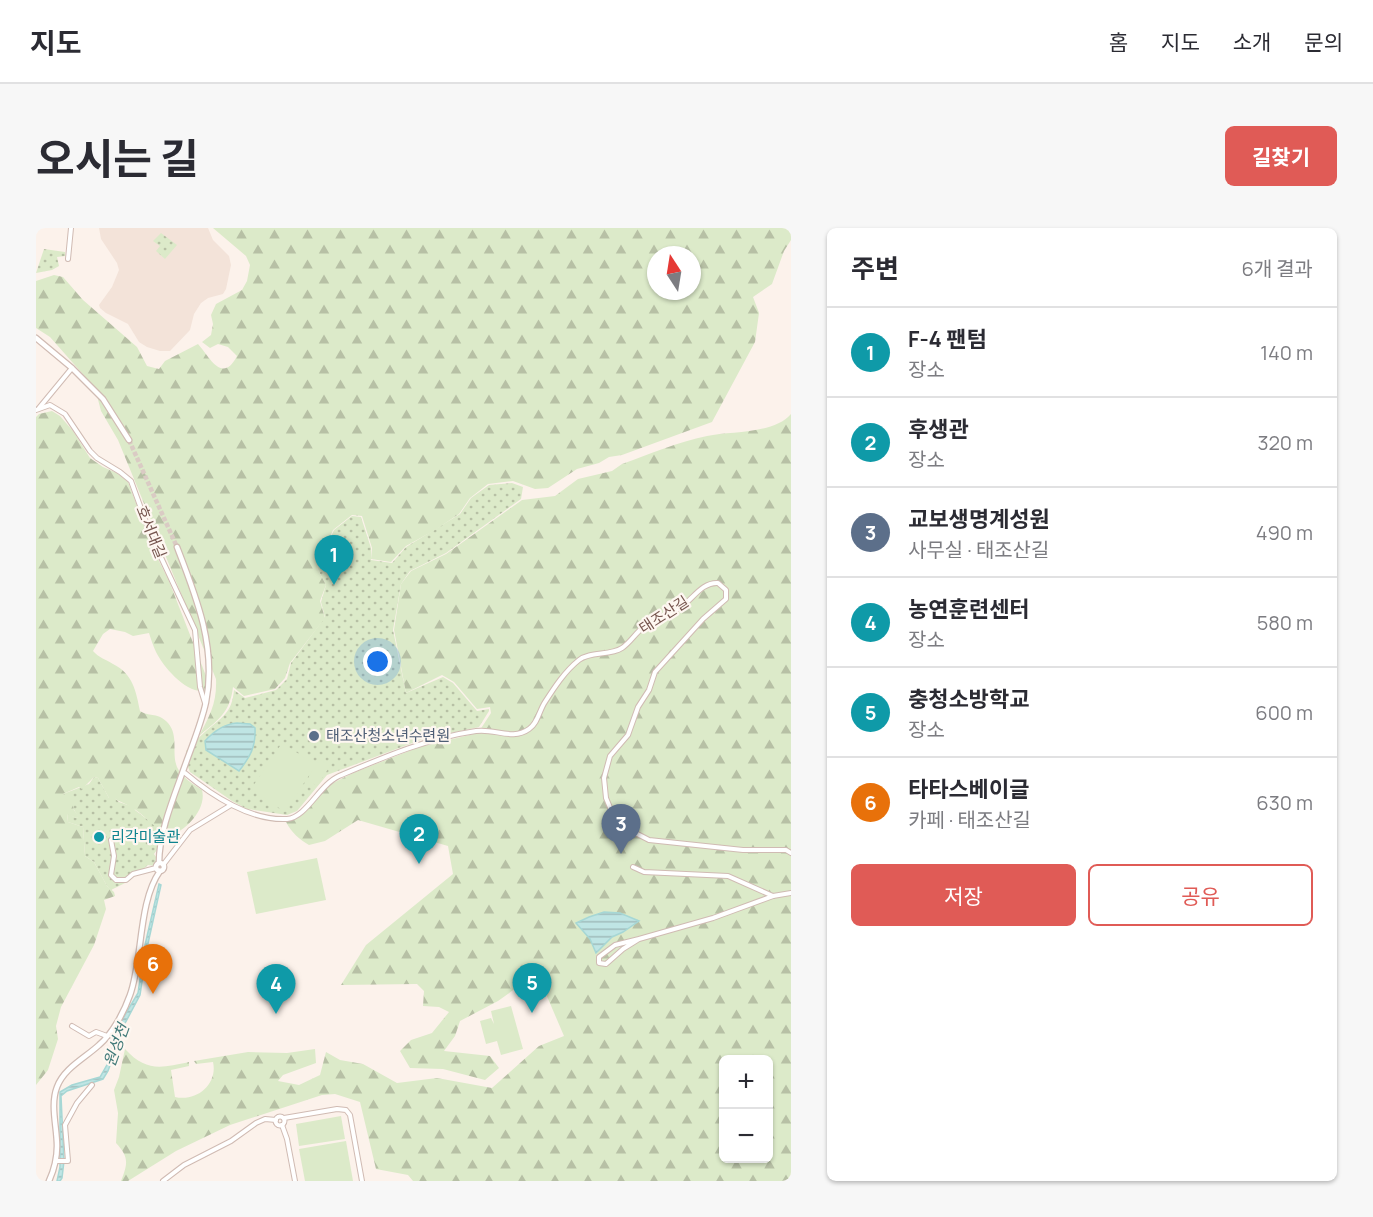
<!DOCTYPE html>
<html lang="ko">
<head>
<meta charset="utf-8">
<style>
	:root { --surface:#fff; --page:#f7f7f7; --text:#2b2b33; --muted:#7c7c81; --line:#e1e1e2; --accent:#e05b56 }
	body { margin:0; font-family:Manrope,"Noto Sans KR",sans-serif; background:var(--page); color:var(--text) }
	.controls { position:absolute; right:18px; bottom:18px; display:grid; overflow:hidden; border-radius:9px; box-shadow:0 2px 4px #0004 }
	.controls button { width:54px; height:54px; display:grid; place-items:center; padding:0; border:0; border-bottom:2px solid var(--line); background:var(--surface); color:var(--text); font:30px sans-serif }
	.compass { position:absolute; left:611px; top:18px; width:54px; height:54px; border-radius:50%; background:var(--surface); box-shadow:0 2px 4px #0004; rotate:348deg }
	.you { position:absolute; left:342px; top:434px; width:21px; height:21px; margin:-15px; border:4px solid #fff; border-radius:50%; background:#1a73e8; box-shadow:0 0 0 9px #1a73e833 }
	.badge { display:grid; place-items:center; width:39px; height:39px; border-radius:50%; background:var(--accent); color:#fff; font-size:20px; font-weight:700 }
	.pin { position:absolute; translate:-50% -50px; filter:drop-shadow(0 2px 3px #0008) }
	.pin::after { content:''; position:absolute; top:32px; width:21px; height:18px; background:inherit; clip-path:polygon(0 0,100% 0,50% 100%) }
	.list { margin:0; padding:0; list-style:none }
	h2 { display:flex; justify-content:space-between; align-items:center; height:78px; margin:0; padding:0 24px; font-size:26px }
	h2 small { font-size:20px; font-weight:400; color:var(--muted) }
	.list li { display:grid; grid-template-columns:39px 1fr auto; gap:18px; align-items:center; box-sizing:border-box; height:90px; padding:0 24px; border-top:2px solid var(--line) }
	.list b { display:block; font-size:22px; white-space:nowrap }
	.list p { margin:0; font-size:20px; white-space:nowrap; color:var(--muted) }
	.list em { font-size:20px; font-style:normal; color:var(--muted) }
	.actions { display:flex; gap:12px; padding:18px 24px }
	.actions a { flex:1; padding:14px 0; border:2px solid var(--accent); border-radius:9px; text-align:center; font-size:21px; color:var(--accent) }
	.actions .main { background:var(--accent); color:#fff }
	.map { position:relative; flex:none; width:755px; height:953px; overflow:hidden; border-radius:9px }
	header { display:flex; align-items:center; gap:36px; box-sizing:border-box; height:84px; padding:0 30px; background:var(--surface); border-bottom:2px solid var(--line) }
	header strong { font-size:28px }
	nav { display:flex; gap:33px; margin-inline-start:auto; font-size:21px }
	.intro { display:flex; align-items:center; justify-content:space-between; box-sizing:border-box; height:144px; padding:0 36px }
	h1 { margin:0; font-size:42px }
	.button { padding:15px 27px; border-radius:9px; background:var(--accent); color:#fff; font-size:21px; font-weight:700 }
	main { display:flex; gap:36px; padding:0 36px }
	aside { flex:1; background:var(--surface); border-radius:9px; box-shadow:0 2px 4px #0004 }
	.map>svg:first-child { display:block }
	.residential { fill:#f3e3d9 }
	.green { fill:url(#green-dots) }
	.forest { fill:url(#forest-firs); fill-rule:evenodd }
	.pitch { fill:#dceac9 }
	.water { fill:url(#water-rules); stroke:#a6d7d5; stroke-width:1.5 }
	.lines { fill:none; stroke-linecap:round; stroke-linejoin:round }
	.tertiary-tunnel { stroke:#dacbc4; stroke-width:4.5; stroke-dasharray:4.5 2; stroke-linecap:butt }
	.minor-casing { stroke:#d0bbb3; stroke-width:6 }
	.tertiary-casing { stroke:#d0bbb3; stroke-width:7 }
	.minor { stroke:#fff; stroke-width:4 }
	.tertiary { stroke:#fff; stroke-width:4.5 }
	.service-dot { fill:#5c6f8a; stroke:#fef7f1; stroke-width:2 }
	.culture-dot { fill:#0f9aa8; stroke:#fef7f1; stroke-width:2 }
	.labels { text-anchor:middle; stroke-width:4.5; stroke-linejoin:round; paint-order:stroke }
	.street-label { font-size:15px; fill:#76554e; stroke:#fef7f1 }
	.service-label { font-size:15px; fill:#4e5e75; stroke:#fef7f1; text-anchor:start }
	.culture-label { font-size:15px; fill:#0d838f; stroke:#fef7f1; text-anchor:start }
	.water-label { font-size:16px; font-style:italic; fill:#427a79; stroke:#fef7f1 }
</style>
</head>
<body>
<header>
<strong>지도</strong>
<nav><a>홈</a><a>지도</a><a>소개</a><a>문의</a></nav>
</header>
<div class="intro"><h1>오시는 길</h1><a class="button">길찾기</a></div>
<main>
<div class="map">
<svg width="755" height="953" viewBox="0 0 755 953">
	<defs>
		<pattern id="green-dots" width="8" height="8" patternUnits="userSpaceOnUse" patternTransform="scale(1.5)"><rect width="8" height="8" fill="#dceac9"/><path d="M2 2h.1M6 6h.1" fill="none" stroke="#b7c0a5" stroke-width="1.8" stroke-linecap="round"/></pattern>
		<pattern id="forest-firs" width="22" height="20" patternUnits="userSpaceOnUse" patternTransform="scale(1.5)"><rect width="22" height="20" fill="#dceac9"/><path d="M5 1l3.5 6h-7zM16 11l3.5 6h-7z" fill="#b7c0a5"/></pattern>
		<pattern id="water-rules" width="6" height="5" patternUnits="userSpaceOnUse" patternTransform="scale(1.5)"><rect width="6" height="5" fill="#bfe5e4"/><path d="M0 2.5h6" fill="none" stroke="#a0bcbb"/></pattern>
	</defs>
	<rect width="100%" height="100%" fill="#fcf2eb"/>
	<!-- residential -->
	<polygon class="residential" points="63,0 172,0 177,12 193,28 195,37 190,61 187,66 172,70 165,75 158,86 154,102 134,123 124,123 111,119 103,114 92,96 70,85 64,80 63,77 76,59 83,42 81,35 65,11"/>
	<!-- green -->
	<g class="green">
		<polygon points="125,5 141,17 129,31 120,23 124,18 117,13"/>
		<polygon points="8,21 29,24 29,28 21,29 23,38 16,42 0,45"/>
		<path d="M476,255L487,259L485,271L410,325L374,343L365,356L357,402L370,465L407,449L417,455L441,483L453,481V483L443,499L387,511L291,547L261,583L251,587L211,581L196,573L154,544L150,534V523C156,516 163,509 170,503C186,489 196,485 198,462L209,470L240,462L251,451L255,435L289,389L285,374L290,357L281,340L298,302L316,288L325,289L335,320V332L356,335L370,319L424,286L435,270L453,257Z"/>
		<polygon points="58,549 62,550 73,570 78,569 83,574 98,579 99,582 120,598 125,605 123,607 125,616 118,626 120,629 119,638 112,637 93,653 75,662 71,658 58,634 49,628 47,599 32,594 31,585 40,590 42,589 35,576 27,566 53,556"/>
	</g>
	<!-- forest -->
	<g class="forest">
		<path d="M177,0H755V12L748,23L736,56L717,69L723,85L719,114L676,194L586,227L573,229L563,235L541,241L512,260L499,261L477,253L452,256L434,270L423,286L399,302L370,318L355,334L335,331L336,320L326,288L316,287L297,302L281,340L290,357L284,373L289,390L254,435L249,450L239,461L208,468L197,459C194,485 182,492 163,508C174,487 181,475 180,451L82,212L65,183L59,160L14,109L0,100V53L18,47L27,49L47,72L101,119L111,138L123,141L129,133L162,116C173,128 186,157 201,128L192,119L182,116L174,120L166,114L175,107L177,96L175,87L180,76L206,62L211,53L214,37L210,28ZM620,27H656V63H620Z"/>
		<path d="M16,183L24,188L37,203L54,230L67,239L81,245L92,254L119,325L133,353L172,453V462C153,469 128,440 120,424C117,418 115,411 113,405L97,408L89,404L74,401L67,406L57,423C63,430 69,431 77,436C97,446 100,463 104,483C113,489 120,484 130,493C144,506 135,524 141,539C145,549 157,556 166,562C171,582 150,602 133,609C119,601 108,586 95,579C89,575 83,574 78,570H73L62,550L58,549L46,561L43,559L27,566L35,571L38,582L43,589L40,590L31,586L32,594L47,599L49,628L58,634L71,658L78,664L79,668L68,672L70,681L58,717L25,779L20,798L22,811L12,842L0,857V189L3,186Z"/>
		<path d="M755,186V953H377L372,947L340,941L324,874L299,866L286,867L194,897L140,923L92,953H85C92,935 93,929 80,915L82,885L78,862L83,849L89,821C110,844 125,840 153,834V838L135,842L139,869C161,874 182,856 177,834L160,836L158,833L212,824L251,825L279,821L280,835L247,847L242,853L263,857L284,847L290,824L304,832L327,836L361,855L401,850L456,860L503,818L528,808L501,745L462,773L424,793L419,808L408,823L454,828L463,840L449,852L407,841L374,840L364,823L375,812L396,805L413,784L403,779L387,778L388,763L381,756L305,757L330,717L417,646L412,618L322,592L289,613L273,617C263,611 256,605 250,594L266,586L293,557L317,545L383,519L442,505L455,485L454,479L441,481L418,454L406,447L370,465L358,402L365,356L375,343L410,326L486,272L519,268L542,251L576,243L586,236C614,226 642,214 671,208C695,203 738,206 755,186ZM602,693L588,704L576,709L560,724L554,711ZM688,832H732V930H688Z"/>
	</g>
	<!-- pitch -->
	<g class="pitch">
		<polygon points="246,515 280,537 284,532 294,538 281,558 271,552 277,541 249,584 215,561"/>
		<polygon points="281,630 290,672 220,686 211,644"/>
		<polygon points="475,778 487,821 465,827 461,813 450,816 444,793 455,790 458,796 455,783"/>
		<polygon points="305,888 309,911 263,918 260,896"/>
		<polygon points="310,913 317,953 269,953 263,921"/>
	</g>
	<!-- water -->
	<g class="water">
		<path d="M201,495L214,496L219,500C220,519 214,529 203,543L170,522L169,513C178,503 188,496 201,495Z"/>
		<polygon points="123,656 125,657 111,720 104,767 86,801 82,816 72,843 67,851 31,863 25,868 28,933 26,950 24,953 21,953 24,939 24,864 36,857 64,849 72,835 83,797 102,765 109,717"/>
		<polygon points="568,684 584,685 603,693 587,704 576,709 560,725 554,711 540,695 553,689"/>
	</g>
	<g class="lines">
		<!-- tertiary-tunnel -->
		<polyline class="tertiary-tunnel" points="93,212 141,319"/>
		<defs>
			<g id="minor">
				<polyline points="32,31 35,0"/>
				<polyline points="3,180 36,140"/>
				<polyline points="0,182 14,177 29,186 54,223 61,230 84,244 95,253 115,308 159,402 164,459 169,475"/>
				<path d="M149,545C176,568 215,593 251,591C271,589 283,557 303,548C348,529 392,510 440,503C459,500 476,513 493,501C502,495 503,483 509,474C518,460 529,443 543,432C554,423 574,428 586,420C595,414 600,404 609,398C620,390 634,386 645,379C657,371 666,354 682,355L690,362V371L667,391L619,444L613,462L602,479L592,507L574,528L568,550L570,570L578,589L584,597L613,612L707,622H750L755,625"/>
				<polyline points="75,612 78,628 75,647 80,652 90,652 97,646 120,640"/>
				<polyline points="127,637 154,602 195,577"/>
				<polyline points="597,639 608,644 692,648 737,668 755,665"/>
				<polyline points="603,711 579,717 563,729 563,735 570,736 587,721 603,711 677,690 737,668"/>
				<polyline points="36,798 53,808 60,804 71,808"/>
				<circle cx="244" cy="893" r="4.5"/>
				<polyline points="248,890 301,881 310,882 314,887 326,953"/>
				<polyline points="246,897 251,911 259,953"/>
				<polyline points="20,933 32,933 29,897 41,875 56,857"/>
				<polyline points="127,953 148,937 195,913 220,895 229,891 240,892"/>
			</g>
			<g id="tertiary">
				<polyline points="0,110 36,140 67,171 93,212"/>
				<path d="M123,635C123,605 137,571 147,543C155,520 165,497 170,474C181,420 160,368 141,319"/>
				<circle cx="124" cy="639" r="4"/>
				<path d="M13,953C18,942 21,930 21,918C21,899 14,877 21,859C28,840 49,830 63,817C77,805 88,784 94,767C107,731 102,674 124,643"/>
			</g>
		</defs>
		<!-- minor casing -->
		<use href="#minor" class="minor-casing"/>
		<!-- tertiary casing -->
		<use href="#tertiary" class="tertiary-casing"/>
		<!-- minor -->
		<use href="#minor" class="minor"/>
		<!-- tertiary -->
		<use href="#tertiary" class="tertiary"/>
	</g>
	<!-- markers -->
	<circle class="service-dot" cx="278" cy="508" r="6"/>
	<circle class="culture-dot" cx="63" cy="609" r="6"/>
	<g class="labels">
		<!-- street labels -->
		<g class="street-label">
			<text transform="translate(115 304) rotate(68)" y="5">호서대길</text>
			<text transform="translate(628 387) rotate(-33)" y="5">태조산길</text>
		</g>
		<!-- service labels -->
		<g class="service-label">
			<text x="290" y="513">태조산청소년수련원</text>
		</g>
		<!-- culture labels -->
		<g class="culture-label">
			<text x="75" y="614">리각미술관</text>
		</g>
		<!-- water labels -->
		<g class="water-label">
			<text transform="translate(80 817) rotate(-70)" y="6">원성천</text>
		</g>
	</g>
</svg>
<div class="controls">
<button>+</button>
<button>−</button>
</div>
<svg class="compass" viewBox="-18 -18 36 36"><path d="M0-13l5 13h-10z" fill="#e53935"/><path d="M0 13l5-13h-10z" fill="#7c7c81"/></svg>
<div class="you"></div>
<div class="pin badge" style="left:298px;top:357px;background:#0f9aa8">1</div>
<div class="pin badge" style="left:383px;top:636px;background:#0f9aa8">2</div>
<div class="pin badge" style="left:585px;top:626px;background:#5c6f8a">3</div>
<div class="pin badge" style="left:240px;top:786px;background:#0f9aa8">4</div>
<div class="pin badge" style="left:496px;top:785px;background:#0f9aa8">5</div>
<div class="pin badge" style="left:117px;top:766px;background:#e8710a">6</div>
</div>
<aside>
<h2>주변<small>6개 결과</small></h2>
<ul class="list">
<li><span class="badge" style="background:#0f9aa8">1</span><div><b>F-4 팬텀</b><p>장소</p></div><em>140 m</em></li>
<li><span class="badge" style="background:#0f9aa8">2</span><div><b>후생관</b><p>장소</p></div><em>320 m</em></li>
<li><span class="badge" style="background:#5c6f8a">3</span><div><b>교보생명계성원</b><p>사무실 · 태조산길</p></div><em>490 m</em></li>
<li><span class="badge" style="background:#0f9aa8">4</span><div><b>농연훈련센터</b><p>장소</p></div><em>580 m</em></li>
<li><span class="badge" style="background:#0f9aa8">5</span><div><b>충청소방학교</b><p>장소</p></div><em>600 m</em></li>
<li><span class="badge" style="background:#e8710a">6</span><div><b>타타스베이글</b><p>카페 · 태조산길</p></div><em>630 m</em></li>
</ul>
<div class="actions"><a class="main">저장</a><a>공유</a></div>
</aside>
</main>
</body>
</html>
